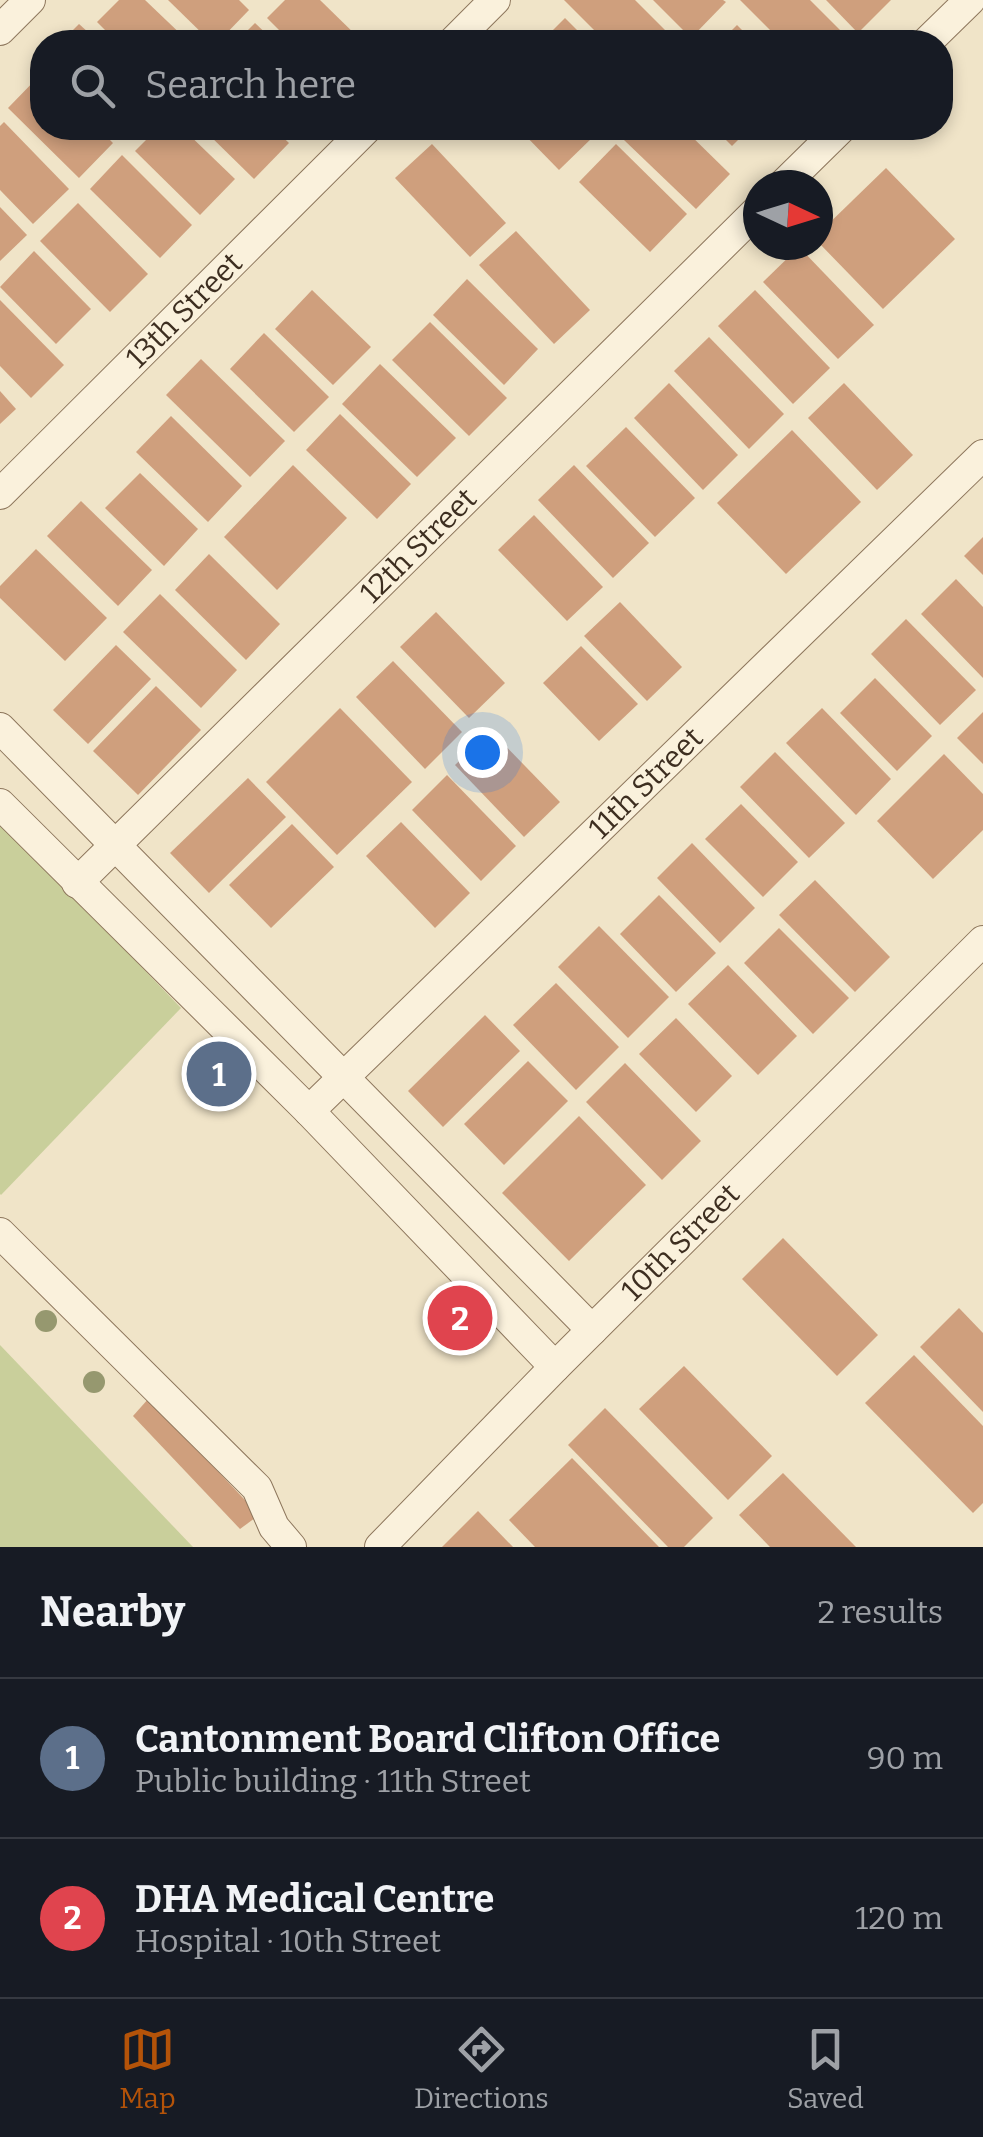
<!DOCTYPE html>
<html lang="en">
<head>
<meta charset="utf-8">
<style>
	:root { --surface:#171b24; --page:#20242c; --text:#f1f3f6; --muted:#9ea1a6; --line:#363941; --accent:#b45309 }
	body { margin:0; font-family:Bitter,serif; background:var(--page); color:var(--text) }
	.compass { position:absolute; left:743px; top:170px; width:90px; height:90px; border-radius:50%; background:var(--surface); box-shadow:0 5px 15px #0003; rotate:94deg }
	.you { position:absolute; left:482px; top:752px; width:35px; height:35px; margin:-25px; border:8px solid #fff; border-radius:50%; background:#1a73e8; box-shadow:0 0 0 15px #1a73e833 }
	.badge { display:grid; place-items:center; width:65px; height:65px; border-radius:50%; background:var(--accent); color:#fff; font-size:32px; font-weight:700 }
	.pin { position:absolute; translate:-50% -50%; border:5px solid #fff; box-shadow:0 2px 10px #0006 }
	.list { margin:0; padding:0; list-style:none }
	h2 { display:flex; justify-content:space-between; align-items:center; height:130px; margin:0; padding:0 40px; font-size:42px }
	h2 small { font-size:32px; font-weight:400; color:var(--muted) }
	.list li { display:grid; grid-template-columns:65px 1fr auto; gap:30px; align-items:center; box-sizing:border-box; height:160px; padding:0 40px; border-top:2px solid var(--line) }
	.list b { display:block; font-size:38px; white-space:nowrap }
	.list p { margin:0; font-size:32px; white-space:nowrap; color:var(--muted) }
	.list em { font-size:32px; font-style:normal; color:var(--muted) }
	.icon { flex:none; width:55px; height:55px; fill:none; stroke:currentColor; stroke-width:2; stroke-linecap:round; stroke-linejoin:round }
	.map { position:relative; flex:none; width:983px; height:1547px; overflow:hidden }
	.search { position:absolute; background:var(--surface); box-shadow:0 5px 15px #0003; left:30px; right:30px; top:30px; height:110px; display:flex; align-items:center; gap:25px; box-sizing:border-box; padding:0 35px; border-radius:40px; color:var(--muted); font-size:38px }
	.sheet { height:450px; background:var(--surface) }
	nav { display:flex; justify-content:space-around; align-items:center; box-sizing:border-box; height:140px; border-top:2px solid var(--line); background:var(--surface); font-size:28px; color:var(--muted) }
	nav a { display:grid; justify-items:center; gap:5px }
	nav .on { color:var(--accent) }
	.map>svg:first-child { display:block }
	.green { fill:#c9cf9b }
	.building { fill:#cf9f7d }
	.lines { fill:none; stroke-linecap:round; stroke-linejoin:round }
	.minor-casing { stroke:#8d765c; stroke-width:32 }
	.minor { stroke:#faf1dc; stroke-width:30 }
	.tree { fill:#96986f }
	.labels { text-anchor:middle; stroke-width:9; stroke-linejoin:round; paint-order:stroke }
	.street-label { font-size:30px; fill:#3d2e20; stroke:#f7eed8 }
</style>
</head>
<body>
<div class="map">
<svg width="983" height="1547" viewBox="0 0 983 1547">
	<rect width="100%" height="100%" fill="#f0e4c8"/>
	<!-- green -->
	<g class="green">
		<polygon points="0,820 181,1008 1,1195 0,1194"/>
		<polygon points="0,1345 193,1547 0,1547"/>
	</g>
	<!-- building -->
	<g class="building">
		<polygon points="119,0 145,0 189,42 117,42 97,22"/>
		<polygon points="168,0 239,0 249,10 218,42 211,42"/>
		<polygon points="285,0 320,0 363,42 291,42 267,18"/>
		<polygon points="564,0 635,0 677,42 606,42"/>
		<polygon points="653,0 723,0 726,2 691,38"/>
		<polygon points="740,0 810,0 852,42 782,42"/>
		<polygon points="826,0 891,0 858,33"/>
		<polygon points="565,18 589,42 541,42"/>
		<polygon points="255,23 275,42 236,42"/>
		<polygon points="79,24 99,42 61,42"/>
		<polygon points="737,25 754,42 720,42"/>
		<polygon points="42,73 42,128 98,128 113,143 79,178 8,108"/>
		<polygon points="4,122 69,189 33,224 0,190 0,126"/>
		<polygon points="158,128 182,128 235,179 200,215 135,151"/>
		<polygon points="202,128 273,128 289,143 254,179"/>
		<polygon points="518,128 587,128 595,135 559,170"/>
		<polygon points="636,128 683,128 730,174 696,209 624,140"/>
		<polygon points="714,128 750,128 732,146"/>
		<polygon points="432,144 506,223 470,257 395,178"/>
		<polygon points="616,144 687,214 650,252 579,182"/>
		<polygon points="122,155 192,225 160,258 90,189"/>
		<polygon points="886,168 955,239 883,309 818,242 818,234"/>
		<polygon points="78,203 148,274 110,312 40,241"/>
		<polygon points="0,207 27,235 0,261"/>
		<polygon points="516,231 590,310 554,344 479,265"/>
		<polygon points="799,247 874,325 838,359 763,282"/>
		<polygon points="34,251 91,309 56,344 0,287"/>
		<polygon points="467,279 538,349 504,385 433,315"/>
		<polygon points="312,290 371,347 333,385 275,329"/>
		<polygon points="755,290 830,368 793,404 718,326"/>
		<polygon points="0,300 64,365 31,398 0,366"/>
		<polygon points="430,322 507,398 469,436 392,360"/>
		<polygon points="264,333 329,397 294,432 230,369"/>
		<polygon points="709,337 784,414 749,449 674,371"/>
		<polygon points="201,359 285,441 250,477 166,395"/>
		<polygon points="380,364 456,438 417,477 342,404"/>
		<polygon points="669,383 738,455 703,490 634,418"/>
		<polygon points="844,383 913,455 877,490 808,418"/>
		<polygon points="0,391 16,409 0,424"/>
		<polygon points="340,414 411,484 377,519 306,450"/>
		<polygon points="171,416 242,486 208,522 136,452"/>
		<polygon points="626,427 695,498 655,537 586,466"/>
		<polygon points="792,430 861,502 786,574 717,503"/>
		<polygon points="293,465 347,518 277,590 224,537"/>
		<polygon points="574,465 649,543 613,578 538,500"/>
		<polygon points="140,473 198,529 164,566 105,508"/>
		<polygon points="81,501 152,570 118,606 47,536"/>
		<polygon points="534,515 603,587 567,621 498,550"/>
		<polygon points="983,537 983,575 964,556"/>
		<polygon points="36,549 107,618 65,661 0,598 0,586"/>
		<polygon points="209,554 280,624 246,660 175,590"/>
		<polygon points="956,579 983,607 983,678 921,614"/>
		<polygon points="160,594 237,670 201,708 123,632"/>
		<polygon points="620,602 682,667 647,701 584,636"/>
		<polygon points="436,612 505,683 469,718 400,647"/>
		<polygon points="906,619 976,690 940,725 871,654"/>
		<polygon points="116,645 151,679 88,744 53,710"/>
		<polygon points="581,646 638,704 599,741 543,683"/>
		<polygon points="393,661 462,732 425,769 356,697"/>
		<polygon points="875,678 932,736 897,771 840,713"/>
		<polygon points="156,686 201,730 138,795 93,751"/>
		<polygon points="340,708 412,782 337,855 266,782"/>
		<polygon points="822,708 891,779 856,815 786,743"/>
		<polygon points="983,712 983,764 957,738"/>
		<polygon points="491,731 560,802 524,837 455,765"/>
		<polygon points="775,752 845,823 809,858 740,787"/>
		<polygon points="944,754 983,794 983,830 933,879 877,821"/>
		<polygon points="447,775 516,846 481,881 412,810"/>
		<polygon points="248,778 286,817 209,893 170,853"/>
		<polygon points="741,804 798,862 763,897 705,839"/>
		<polygon points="401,822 470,893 435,928 366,856"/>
		<polygon points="292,824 334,867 271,928 229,885"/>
		<polygon points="692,843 755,908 720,943 657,878"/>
		<polygon points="815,880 890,957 855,992 779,915"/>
		<polygon points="659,895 716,953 676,992 620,934"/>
		<polygon points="599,926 669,997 628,1038 558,967"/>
		<polygon points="779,928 849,998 813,1034 744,963"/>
		<polygon points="728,965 797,1036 758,1075 688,1004"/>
		<polygon points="556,983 619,1047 576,1090 513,1025"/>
		<polygon points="485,1015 520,1051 443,1127 408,1091"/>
		<polygon points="676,1018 732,1076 696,1112 639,1054"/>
		<polygon points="528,1061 568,1101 504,1165 464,1124"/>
		<polygon points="625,1063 701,1141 662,1180 586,1102"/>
		<polygon points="579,1116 646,1185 569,1261 502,1193"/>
		<polygon points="783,1238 878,1335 837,1376 742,1279"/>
		<polygon points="959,1308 983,1333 983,1412 920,1347"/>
		<polygon points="914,1355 983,1426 983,1503 973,1513 865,1403"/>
		<polygon points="684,1366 772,1456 728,1500 639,1409"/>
		<polygon points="149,1398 259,1515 240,1529 133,1416"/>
		<polygon points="605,1408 713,1518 684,1547 668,1547 568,1445"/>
		<polygon points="572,1458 659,1547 535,1547 509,1520"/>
		<polygon points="783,1473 856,1547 770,1547 739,1515"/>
		<polygon points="478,1511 513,1547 442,1547"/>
	</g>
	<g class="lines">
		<defs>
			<g id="minor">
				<polyline points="0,30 30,0"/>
				<polyline points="453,42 495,0"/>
				<polyline points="927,42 970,0"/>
				<polyline points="783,185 841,128"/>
				<path id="s1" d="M0,494L367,128"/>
				<polyline points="0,728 592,1330"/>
				<polyline points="0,804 309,1111 555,1367"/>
				<path id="s2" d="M77,883L758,210"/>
				<path id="s3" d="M309,1111L983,455"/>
				<polyline points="0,1233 257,1488 274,1527 291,1547"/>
				<path id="s4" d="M380,1547L555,1367L983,941"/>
			</g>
		</defs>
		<!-- minor casing -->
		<use href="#minor" class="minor-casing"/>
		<!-- minor -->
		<use href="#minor" class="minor"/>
	</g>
	<!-- trees -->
	<g class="tree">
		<circle cx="46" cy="1321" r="11"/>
		<circle cx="94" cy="1382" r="11"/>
	</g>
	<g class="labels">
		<!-- street labels -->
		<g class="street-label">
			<text dy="10" stroke="none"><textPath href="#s1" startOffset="260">13th Street</textPath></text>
			<text dy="10" stroke="none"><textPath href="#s2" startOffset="480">12th Street</textPath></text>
			<text dy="10" stroke="none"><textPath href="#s3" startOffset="470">11th Street</textPath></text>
			<text dy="10" stroke="none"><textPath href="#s4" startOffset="428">10th Street</textPath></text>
		</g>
	</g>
</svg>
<svg class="compass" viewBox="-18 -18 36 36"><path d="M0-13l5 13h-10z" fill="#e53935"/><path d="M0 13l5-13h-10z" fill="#9ea1a6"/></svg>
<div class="you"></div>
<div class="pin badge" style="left:219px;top:1074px;background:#5c6f8a">1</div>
<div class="pin badge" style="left:460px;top:1318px;background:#e0444e">2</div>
<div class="search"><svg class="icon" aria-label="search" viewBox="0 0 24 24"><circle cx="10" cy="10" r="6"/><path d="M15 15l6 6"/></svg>Search here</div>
</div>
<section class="sheet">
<h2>Nearby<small>2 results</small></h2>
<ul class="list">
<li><span class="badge" style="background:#5c6f8a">1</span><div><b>Cantonment Board Clifton Office</b><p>Public building · 11th Street</p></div><em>90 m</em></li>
<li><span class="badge" style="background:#e0444e">2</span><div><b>DHA Medical Centre</b><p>Hospital · 10th Street</p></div><em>120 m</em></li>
</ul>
</section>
<nav>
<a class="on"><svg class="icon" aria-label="map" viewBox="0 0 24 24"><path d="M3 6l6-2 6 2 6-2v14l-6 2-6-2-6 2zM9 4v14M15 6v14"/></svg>Map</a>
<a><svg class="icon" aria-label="directions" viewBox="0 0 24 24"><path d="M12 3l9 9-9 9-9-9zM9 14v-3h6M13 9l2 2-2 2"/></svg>Directions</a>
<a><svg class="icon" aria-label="saved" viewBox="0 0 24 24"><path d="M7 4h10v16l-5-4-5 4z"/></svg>Saved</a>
</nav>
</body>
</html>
